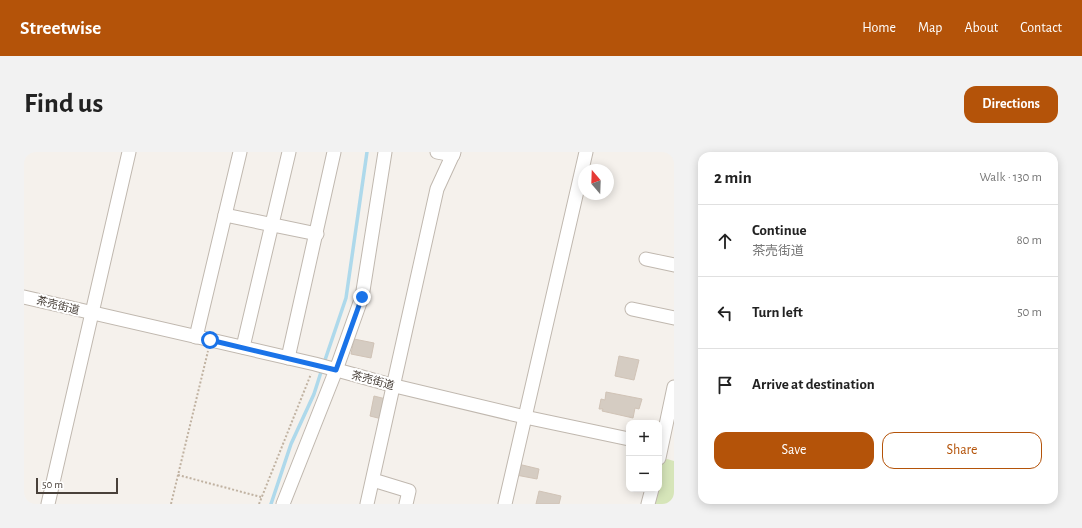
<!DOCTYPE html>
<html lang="en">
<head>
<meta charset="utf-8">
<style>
	:root { --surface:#fff; --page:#f2f2f2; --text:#222; --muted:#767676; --line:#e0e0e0; --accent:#b45309 }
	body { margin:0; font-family:"Alegreya Sans","Noto Sans JP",sans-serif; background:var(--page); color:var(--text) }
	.controls { position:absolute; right:12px; bottom:12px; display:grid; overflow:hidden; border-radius:8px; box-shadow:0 2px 10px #0003 }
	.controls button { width:36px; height:36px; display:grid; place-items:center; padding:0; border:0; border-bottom:1px solid var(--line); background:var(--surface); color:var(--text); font:20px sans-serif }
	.compass { position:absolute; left:554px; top:12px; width:36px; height:36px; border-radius:50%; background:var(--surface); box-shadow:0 2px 10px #0003; rotate:341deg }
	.scale { position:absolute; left:12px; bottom:10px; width:82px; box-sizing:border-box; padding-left:4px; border:2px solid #49413a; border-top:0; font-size:11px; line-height:14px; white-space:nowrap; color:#49413a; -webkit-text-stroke:3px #fff; paint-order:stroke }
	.stop { position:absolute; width:12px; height:12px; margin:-9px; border:3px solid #1a73e8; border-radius:50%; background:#fff }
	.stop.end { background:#1a73e8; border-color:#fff; box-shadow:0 1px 4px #0008 }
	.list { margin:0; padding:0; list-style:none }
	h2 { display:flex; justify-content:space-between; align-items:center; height:52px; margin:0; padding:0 16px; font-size:17px }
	h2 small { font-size:13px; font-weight:400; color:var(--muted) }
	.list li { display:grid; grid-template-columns:26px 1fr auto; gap:12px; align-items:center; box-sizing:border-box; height:72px; padding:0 16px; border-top:1px solid var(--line) }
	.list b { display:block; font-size:15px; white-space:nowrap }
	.list p { margin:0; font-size:13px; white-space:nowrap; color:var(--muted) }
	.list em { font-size:13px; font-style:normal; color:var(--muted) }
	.actions { display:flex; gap:8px; padding:12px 16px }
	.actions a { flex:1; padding:9px 0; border:1px solid var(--accent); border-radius:12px; text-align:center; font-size:14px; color:var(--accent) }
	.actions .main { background:var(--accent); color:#fff }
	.icon { flex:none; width:22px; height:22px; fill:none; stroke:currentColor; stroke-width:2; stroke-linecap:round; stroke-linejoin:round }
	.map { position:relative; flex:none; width:650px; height:352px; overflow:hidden; border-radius:12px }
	header { display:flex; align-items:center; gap:24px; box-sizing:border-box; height:56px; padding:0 20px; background:var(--accent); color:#fff }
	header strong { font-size:19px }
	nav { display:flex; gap:22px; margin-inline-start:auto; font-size:14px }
	.intro { display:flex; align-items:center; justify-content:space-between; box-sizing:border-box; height:96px; padding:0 24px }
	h1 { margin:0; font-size:28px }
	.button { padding:10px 18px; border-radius:12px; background:var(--accent); color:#fff; font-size:14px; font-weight:700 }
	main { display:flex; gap:24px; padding:0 24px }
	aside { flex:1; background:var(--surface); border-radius:12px; box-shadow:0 2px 10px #0003 }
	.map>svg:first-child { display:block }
	.green { fill:#d6e5b9 }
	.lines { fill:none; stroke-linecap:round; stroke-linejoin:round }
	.stream { stroke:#aed9eb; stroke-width:3.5 }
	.building { fill:#d5ccc2; stroke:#d0c3b6 }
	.minor-casing { stroke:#c0b8af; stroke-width:15 }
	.path { stroke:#c0b2a1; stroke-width:2; stroke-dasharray:2 2; stroke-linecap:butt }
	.minor { stroke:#fff; stroke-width:13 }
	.route { stroke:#1a73e8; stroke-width:5 }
	.labels { text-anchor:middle; stroke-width:4; stroke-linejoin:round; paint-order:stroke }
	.street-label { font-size:11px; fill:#49413a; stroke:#fff }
</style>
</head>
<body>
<header>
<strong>Streetwise</strong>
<nav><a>Home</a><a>Map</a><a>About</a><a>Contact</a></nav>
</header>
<div class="intro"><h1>Find us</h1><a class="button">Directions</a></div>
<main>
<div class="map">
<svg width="650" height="352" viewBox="0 0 650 352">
	<rect width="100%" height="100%" fill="#f5f1ec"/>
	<!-- green -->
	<polygon class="green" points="643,307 650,309 650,352 629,352 632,337 635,337 635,324 638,310"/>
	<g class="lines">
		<!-- stream -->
		<g class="stream">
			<polyline points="300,211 322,146 343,0"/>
			<polyline points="247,352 267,292 290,242 298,217"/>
		</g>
	</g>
	<!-- building -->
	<g class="building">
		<polygon points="330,187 350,191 347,206 327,202"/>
		<polygon points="595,204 615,208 610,228 591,224"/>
		<polygon points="582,240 618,247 615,257 611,256 609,266 578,259 579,257 575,257 577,247 581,248"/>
		<polygon points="350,244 362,247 358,267 346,264"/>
		<polygon points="494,312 515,317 513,327 492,323"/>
		<polygon points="515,339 537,344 535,352 512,352"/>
	</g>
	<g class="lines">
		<defs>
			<g id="minor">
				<polyline points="413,0 429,3"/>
				<polyline points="201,63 293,82"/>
				<polyline points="622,107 650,113"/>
				<polyline points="0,145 291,212 371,234 501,265 605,287"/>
				<polyline points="608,157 650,166"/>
				<polyline points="172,185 216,0"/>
				<polyline points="219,195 265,0"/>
				<polyline points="264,206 310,0"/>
				<polyline points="635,306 650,235"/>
				<polyline points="349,328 385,339 382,352"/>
				<polyline points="24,352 105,0"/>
				<polyline points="259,352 312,218 338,145 361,0"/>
				<polyline points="343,352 413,37 430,0"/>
				<polyline points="481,352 562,0"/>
				<polyline points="624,352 628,337"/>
			</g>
		</defs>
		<!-- minor casing -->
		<use href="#minor" class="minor-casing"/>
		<!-- path -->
		<g class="path">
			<polyline points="154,323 237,345"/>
			<polyline points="147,352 184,199"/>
			<polyline points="235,352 287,222"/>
		</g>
		<!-- minor -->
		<use href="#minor" class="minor"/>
	</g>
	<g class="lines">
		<!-- route -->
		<polyline class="route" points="186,188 312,218 338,145"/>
	</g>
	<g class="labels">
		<!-- street labels -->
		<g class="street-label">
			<text transform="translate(34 153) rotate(14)" y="4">茶売街道</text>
			<text transform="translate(349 228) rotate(15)" y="4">茶売街道</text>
		</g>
	</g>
</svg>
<div class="controls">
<button>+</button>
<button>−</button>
</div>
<svg class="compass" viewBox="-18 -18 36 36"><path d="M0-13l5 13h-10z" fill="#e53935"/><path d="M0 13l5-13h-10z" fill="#767676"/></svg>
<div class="scale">50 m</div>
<div class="stop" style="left:186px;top:188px"></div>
<div class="stop end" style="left:338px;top:145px"></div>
</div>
<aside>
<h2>2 min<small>Walk · 130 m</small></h2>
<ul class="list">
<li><svg class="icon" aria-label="ahead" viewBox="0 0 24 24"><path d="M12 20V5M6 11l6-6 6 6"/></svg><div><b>Continue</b><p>茶売街道</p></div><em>80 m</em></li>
<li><svg class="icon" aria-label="left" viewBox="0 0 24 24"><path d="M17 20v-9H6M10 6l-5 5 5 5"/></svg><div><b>Turn left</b></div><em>50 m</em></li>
<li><svg class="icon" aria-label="arrive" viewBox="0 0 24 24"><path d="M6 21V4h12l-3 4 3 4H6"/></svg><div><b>Arrive at destination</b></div></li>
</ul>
<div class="actions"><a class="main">Save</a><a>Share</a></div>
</aside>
</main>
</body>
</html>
